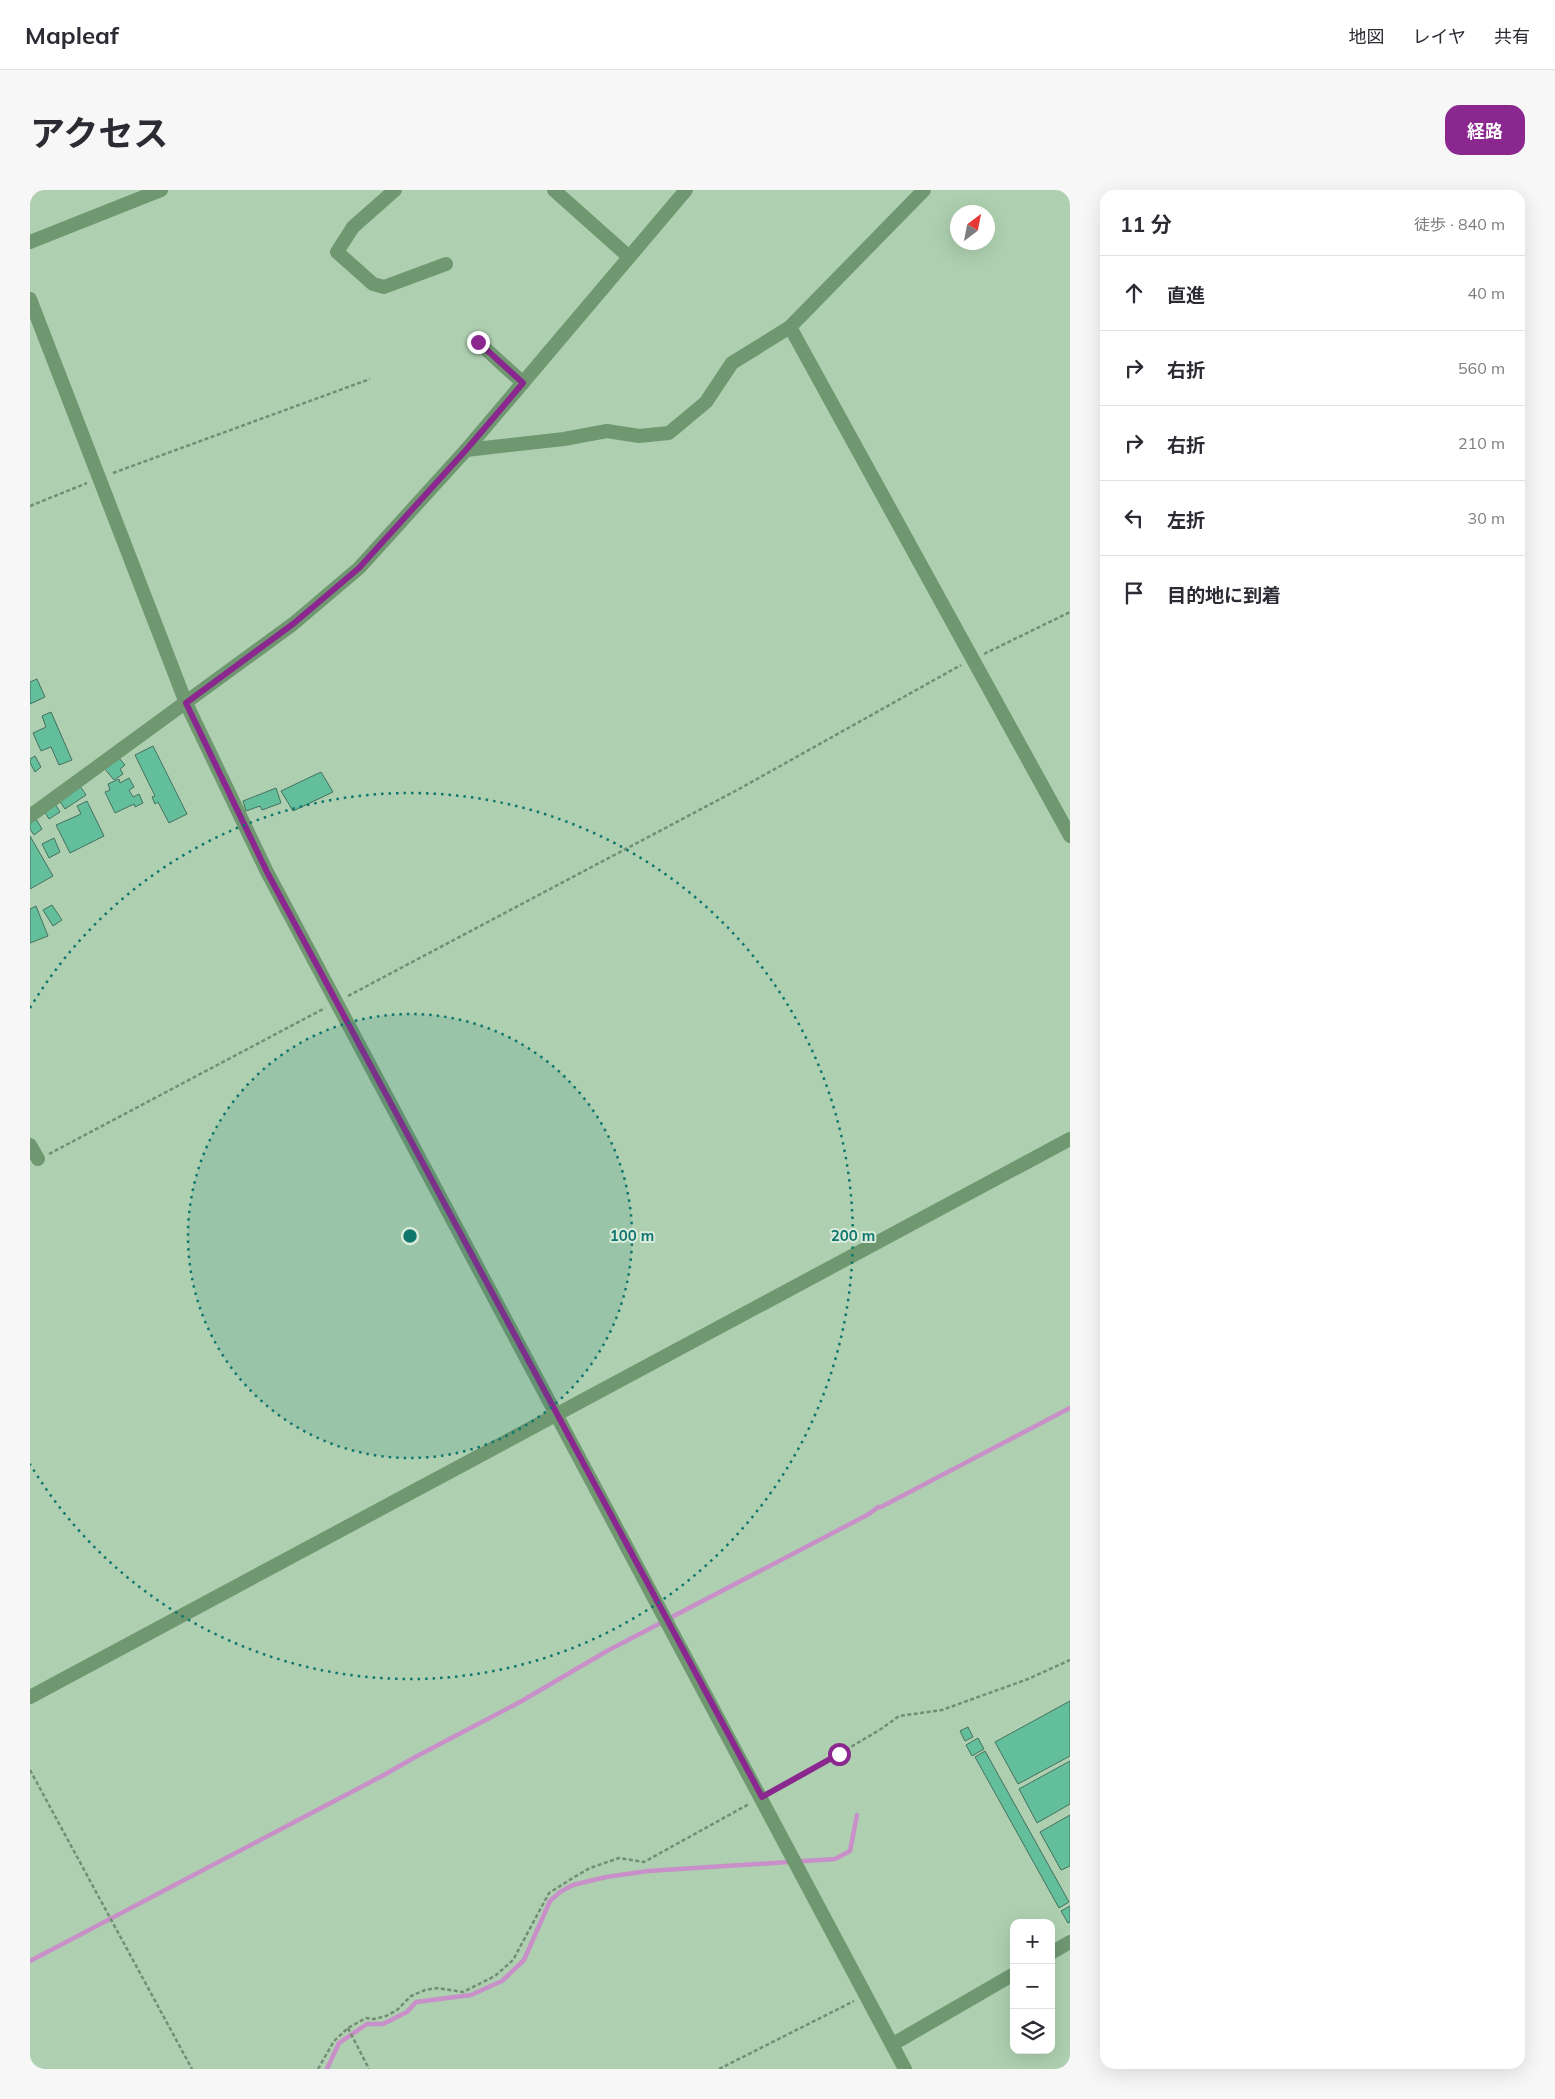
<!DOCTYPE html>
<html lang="ja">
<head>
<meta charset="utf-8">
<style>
	:root { --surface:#fff; --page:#f7f7f7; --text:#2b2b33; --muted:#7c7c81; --line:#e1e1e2; --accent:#8b288f }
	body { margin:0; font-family:Mulish,"Noto Sans JP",sans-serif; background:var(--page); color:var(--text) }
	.controls { position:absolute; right:15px; bottom:15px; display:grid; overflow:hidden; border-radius:10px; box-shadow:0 5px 20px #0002 }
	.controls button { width:45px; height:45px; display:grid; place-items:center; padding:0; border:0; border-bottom:1px solid var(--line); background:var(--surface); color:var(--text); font:25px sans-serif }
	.compass { position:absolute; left:920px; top:15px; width:45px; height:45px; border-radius:50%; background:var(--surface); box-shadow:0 5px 20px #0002; rotate:32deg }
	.stop { position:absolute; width:15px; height:15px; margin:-11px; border:4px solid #8b288f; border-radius:50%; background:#fff }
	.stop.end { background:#8b288f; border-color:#fff; box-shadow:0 1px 5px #0008 }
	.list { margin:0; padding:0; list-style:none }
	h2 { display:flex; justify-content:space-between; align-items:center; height:65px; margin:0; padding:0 20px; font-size:21px }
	h2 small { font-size:16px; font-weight:400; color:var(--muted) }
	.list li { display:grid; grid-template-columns:32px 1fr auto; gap:15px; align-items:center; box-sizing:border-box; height:75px; padding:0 20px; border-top:1px solid var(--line) }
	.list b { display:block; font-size:19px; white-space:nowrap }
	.list em { font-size:16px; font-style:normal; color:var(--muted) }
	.icon { flex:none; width:28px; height:28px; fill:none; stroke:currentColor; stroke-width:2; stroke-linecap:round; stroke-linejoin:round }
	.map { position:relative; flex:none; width:1040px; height:1879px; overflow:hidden; border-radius:15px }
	header { display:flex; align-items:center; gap:30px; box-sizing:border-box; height:70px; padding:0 25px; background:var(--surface); border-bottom:1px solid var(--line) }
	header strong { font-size:24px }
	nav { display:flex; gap:28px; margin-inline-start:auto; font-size:18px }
	.intro { display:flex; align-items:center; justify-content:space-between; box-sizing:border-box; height:120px; padding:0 30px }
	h1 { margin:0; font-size:35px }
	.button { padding:12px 22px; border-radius:15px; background:var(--accent); color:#fff; font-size:18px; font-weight:700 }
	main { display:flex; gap:30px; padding:0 30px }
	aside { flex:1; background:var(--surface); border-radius:15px; box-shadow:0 5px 20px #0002 }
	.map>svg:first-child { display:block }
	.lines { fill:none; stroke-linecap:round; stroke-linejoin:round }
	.stream { stroke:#c88fc8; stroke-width:4.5 }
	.building { fill:#63be9b; stroke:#45715f }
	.path { stroke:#748e76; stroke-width:2.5; stroke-dasharray:4 2.5; stroke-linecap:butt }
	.minor { stroke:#6f9871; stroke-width:14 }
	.tertiary { stroke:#6f9871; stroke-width:14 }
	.route { stroke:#8b288f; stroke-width:6 }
	.ring { fill:none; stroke:#0f766e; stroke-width:2.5; stroke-dasharray:2.5 5 }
	.centre { fill:#0f766e; stroke:#daebdb; stroke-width:2.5 }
	.ring-label { font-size:15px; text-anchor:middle; font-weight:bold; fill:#0f766e; stroke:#daebdb; stroke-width:4; stroke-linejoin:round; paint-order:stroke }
</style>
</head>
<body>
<header>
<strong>Mapleaf</strong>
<nav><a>地図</a><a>レイヤ</a><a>共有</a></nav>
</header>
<div class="intro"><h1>アクセス</h1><a class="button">経路</a></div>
<main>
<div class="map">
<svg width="1040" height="1879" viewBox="0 0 1040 1879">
	<rect width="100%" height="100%" fill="#aed0b0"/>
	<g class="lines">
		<!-- stream -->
		<g class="stream">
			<polyline points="0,1771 352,1586 389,1565 490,1512 577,1461 839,1324 848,1317 851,1317 1040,1218"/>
			<polyline points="297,1879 309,1853 337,1834 353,1834 377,1822 386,1812 441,1805 472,1791 494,1770 520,1711 530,1702 543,1695 576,1687 618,1681 805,1669 820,1661 827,1625"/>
		</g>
	</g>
	<!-- building -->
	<g class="building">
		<polygon points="7,489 15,507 0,514 0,492"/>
		<polygon points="21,522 42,570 29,575 21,557 11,561 3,543 16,537 12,526"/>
		<polygon points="123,556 157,624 139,633 128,612 125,614 122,607 125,606 105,565"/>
		<polygon points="5,566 11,577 5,582 0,573 0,569"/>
		<polygon points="89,568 95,575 90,579 93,584 84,590 75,579"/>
		<polygon points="291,582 303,602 263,621 251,601"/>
		<polygon points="99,588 104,597 99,600 103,607 109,604 113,613 105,617 104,614 85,623 75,602 80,600 78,594 89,589 90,593"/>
		<polygon points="50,596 56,605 35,619 29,610"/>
		<polygon points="246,598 251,613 232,620 230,616 216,621 213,611"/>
		<polygon points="57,611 74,646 40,663 26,635 51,624 47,616"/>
		<polygon points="25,614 30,622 19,629 14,621"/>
		<polygon points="6,629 12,639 4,645 0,639 0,633"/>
		<polygon points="0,646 23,686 0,699"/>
		<polygon points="24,648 30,662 19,668 12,654"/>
		<polygon points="22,715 32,730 23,736 13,720"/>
		<polygon points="6,716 18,746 0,753 0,719"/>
		<polygon points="1040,1511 1040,1566 988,1594 965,1552"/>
		<polygon points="938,1537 943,1547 935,1551 930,1541"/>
		<polygon points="948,1548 954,1559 942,1566 936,1555"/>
		<polygon points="955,1561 1039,1712 1029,1718 945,1567"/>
		<polygon points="1040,1571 1040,1614 1007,1633 989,1599"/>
		<polygon points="1040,1625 1040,1676 1031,1680 1010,1642"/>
		<polygon points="1040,1716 1040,1732 1038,1733 1031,1721"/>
	</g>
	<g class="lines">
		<!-- path -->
		<g class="path">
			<polyline points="83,283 340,189"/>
			<polyline points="0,316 57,293"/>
			<polyline points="954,464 1040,422"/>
			<polyline points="318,806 709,599 931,475"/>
			<polyline points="19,964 295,818"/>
			<polyline points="0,1580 162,1879"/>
			<polyline points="742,1601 809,1564 851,1539 869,1526 912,1520 998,1489 1040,1470"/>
			<polyline points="318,1838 339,1879"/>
			<polyline points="288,1879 304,1851 318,1838 336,1828 344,1829 356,1826 367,1820 381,1806 395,1800 407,1798 433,1802 465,1786 483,1770 519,1703 546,1686 560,1678 589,1668 614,1672 719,1614"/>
			<polyline points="689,1879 824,1811"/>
		</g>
		<!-- minor -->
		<g class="minor">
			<polyline points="365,0 323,37 307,62 343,94 354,97 416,74"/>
			<polyline points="524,0 599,67"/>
			<polyline points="0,52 131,0"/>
			<polyline points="760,137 1040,646"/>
			<polyline points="448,152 493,193"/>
			<polyline points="436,260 534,249 577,241 609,246 639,243 676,212 702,173 760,137 894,0"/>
			<polyline points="0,626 263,434 329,378 436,260 656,0"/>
			<polyline points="0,955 8,969"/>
			<polyline points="1021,1763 1040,1752"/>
			<polyline points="863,1854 984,1784"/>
		</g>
		<!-- tertiary -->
		<g class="tertiary">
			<polyline points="0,109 156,513 237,682 875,1879"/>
			<polyline points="0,1507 1040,949"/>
		</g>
	</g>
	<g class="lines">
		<!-- route -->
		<polyline class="route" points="448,152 493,193 436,260 329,378 263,434 156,513 237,682 732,1607 809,1564"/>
	</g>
	<!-- distance rings -->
	<circle cx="380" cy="1046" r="222" fill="#0f766e" fill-opacity=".12"/>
	<g class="ring">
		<circle cx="380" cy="1046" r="222"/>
		<path d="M0 818A443 443 0 1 1 0 1274"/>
	</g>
	<circle cx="380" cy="1046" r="8" class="centre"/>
	<g class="ring-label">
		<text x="602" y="1051">100 m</text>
		<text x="823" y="1051">200 m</text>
	</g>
</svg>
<div class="controls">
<button>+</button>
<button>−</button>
<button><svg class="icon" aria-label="layers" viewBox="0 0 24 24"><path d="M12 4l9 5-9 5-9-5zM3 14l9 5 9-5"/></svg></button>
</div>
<svg class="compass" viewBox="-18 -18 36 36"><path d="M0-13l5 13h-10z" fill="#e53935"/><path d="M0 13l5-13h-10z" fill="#7c7c81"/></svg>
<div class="stop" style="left:809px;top:1564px"></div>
<div class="stop end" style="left:448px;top:152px"></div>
</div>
<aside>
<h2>11 分<small>徒歩 · 840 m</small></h2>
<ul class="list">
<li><svg class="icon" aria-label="ahead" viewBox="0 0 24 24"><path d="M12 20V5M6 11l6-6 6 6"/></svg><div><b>直進</b></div><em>40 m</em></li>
<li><svg class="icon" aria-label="right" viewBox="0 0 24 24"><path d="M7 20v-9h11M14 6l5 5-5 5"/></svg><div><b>右折</b></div><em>560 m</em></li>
<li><svg class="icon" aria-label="right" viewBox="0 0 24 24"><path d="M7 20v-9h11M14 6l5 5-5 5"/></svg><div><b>右折</b></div><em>210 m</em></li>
<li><svg class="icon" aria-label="left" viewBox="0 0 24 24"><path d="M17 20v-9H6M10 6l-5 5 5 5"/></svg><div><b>左折</b></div><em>30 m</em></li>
<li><svg class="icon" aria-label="arrive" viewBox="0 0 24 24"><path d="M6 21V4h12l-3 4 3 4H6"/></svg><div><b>目的地に到着</b></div></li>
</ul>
</aside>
</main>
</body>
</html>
